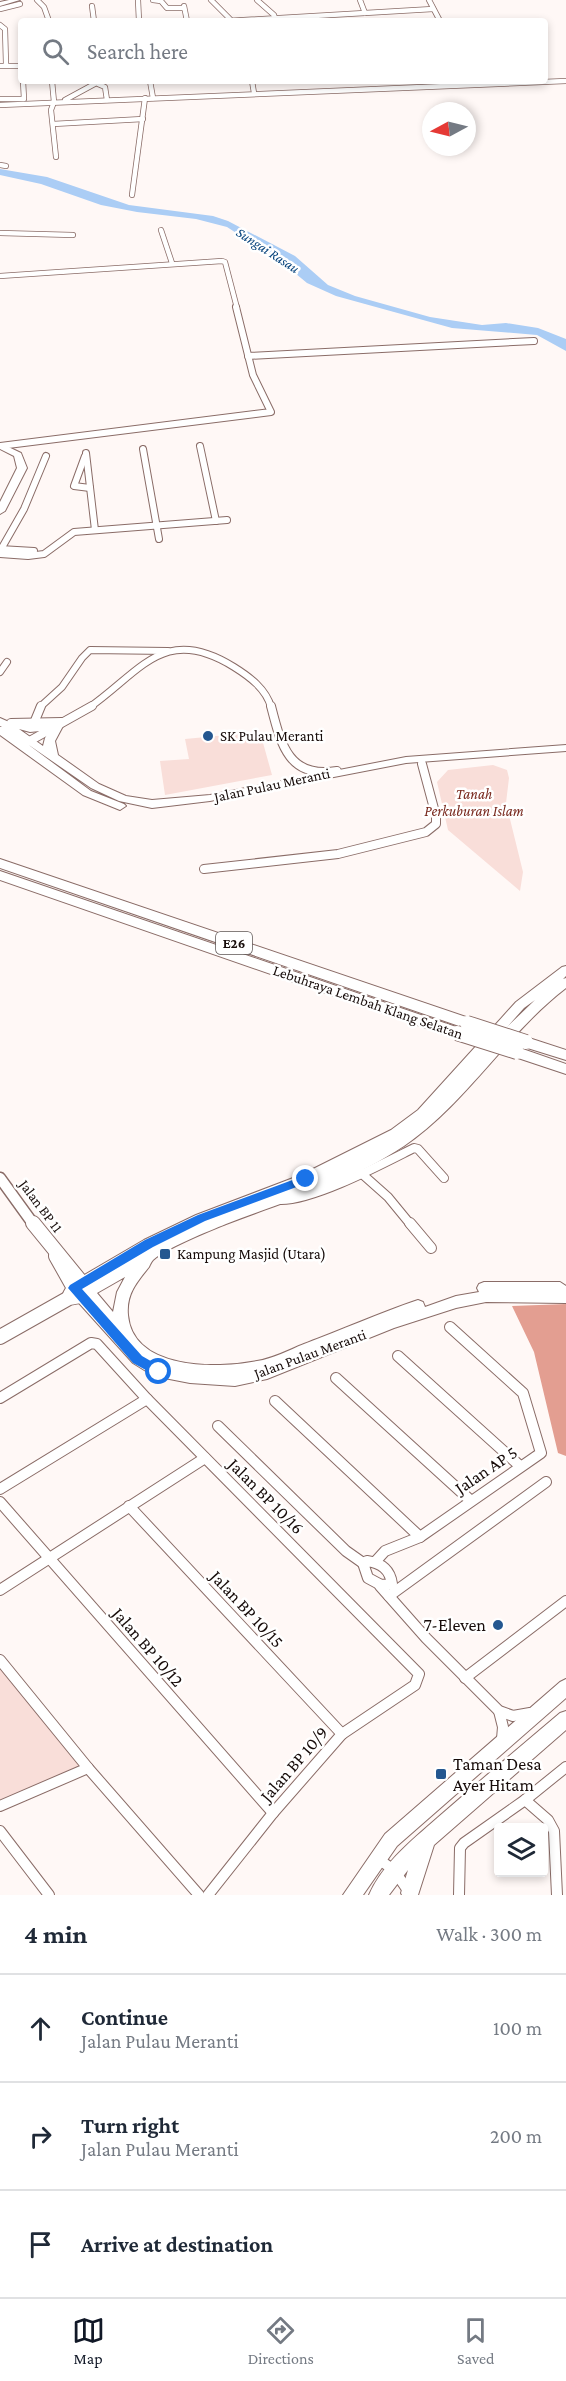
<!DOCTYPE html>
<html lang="en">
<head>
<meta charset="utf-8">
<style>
	:root { --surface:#fff; --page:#f2f2f3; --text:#1f2937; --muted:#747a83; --line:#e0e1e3; --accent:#111827 }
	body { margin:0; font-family:"Crimson Pro",serif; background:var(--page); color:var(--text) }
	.controls { position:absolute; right:18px; bottom:18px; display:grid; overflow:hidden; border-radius:6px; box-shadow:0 3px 9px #0003 }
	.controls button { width:54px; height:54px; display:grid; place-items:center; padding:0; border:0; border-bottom:2px solid var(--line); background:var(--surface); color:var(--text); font:30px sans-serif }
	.compass { position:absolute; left:422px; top:102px; width:54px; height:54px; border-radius:50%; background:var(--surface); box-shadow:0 3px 9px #0003; rotate:263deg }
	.stop { position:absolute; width:18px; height:18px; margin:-14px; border:4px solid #1a73e8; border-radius:50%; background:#fff }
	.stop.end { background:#1a73e8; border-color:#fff; box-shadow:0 2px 6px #0008 }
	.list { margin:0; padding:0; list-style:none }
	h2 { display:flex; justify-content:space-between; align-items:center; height:78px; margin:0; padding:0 24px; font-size:26px }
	h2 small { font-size:20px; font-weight:400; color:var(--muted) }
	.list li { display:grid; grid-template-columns:39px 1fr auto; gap:18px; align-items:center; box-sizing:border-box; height:108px; padding:0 24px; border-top:2px solid var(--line) }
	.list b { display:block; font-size:22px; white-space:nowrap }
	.list p { margin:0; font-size:20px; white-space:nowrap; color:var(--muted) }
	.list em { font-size:20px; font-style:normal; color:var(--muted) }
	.icon { flex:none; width:33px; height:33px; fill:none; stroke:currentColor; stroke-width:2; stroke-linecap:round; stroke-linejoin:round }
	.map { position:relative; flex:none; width:566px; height:1895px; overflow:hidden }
	.search { position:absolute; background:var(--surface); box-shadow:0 3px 9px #0003; left:18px; right:18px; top:18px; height:66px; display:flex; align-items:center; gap:15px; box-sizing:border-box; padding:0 21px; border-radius:6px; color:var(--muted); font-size:22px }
	.sheet { height:402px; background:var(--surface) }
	nav { display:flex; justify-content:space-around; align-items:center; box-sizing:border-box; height:84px; border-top:2px solid var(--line); background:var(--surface); font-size:16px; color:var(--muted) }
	nav a { display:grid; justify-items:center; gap:3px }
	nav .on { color:var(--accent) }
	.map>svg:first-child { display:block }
	.green { fill:#f9ded9 }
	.forest { fill:#e39e91 }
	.water { fill:#abcdf5 }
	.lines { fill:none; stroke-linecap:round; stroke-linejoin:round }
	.street-far3-casing { stroke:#8a6c67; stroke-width:6 }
	.street-far2-casing { stroke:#8a6c67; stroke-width:8 }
	.street-far1-casing { stroke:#8a6c67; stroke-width:10 }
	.street-casing { stroke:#8a6c67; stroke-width:12 }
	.secondary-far1-casing { stroke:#8a6c67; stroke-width:13 }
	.secondary-casing { stroke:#8a6c67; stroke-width:16 }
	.primary-casing { stroke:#8a6c67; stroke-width:2 }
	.highway-casing { stroke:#8a6c67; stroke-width:2 }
	.street-far3 { stroke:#fff; stroke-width:4.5 }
	.street-far2 { stroke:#fff; stroke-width:6 }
	.street-far1 { stroke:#fff; stroke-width:8 }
	.street { stroke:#fff; stroke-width:10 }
	.secondary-far1 { stroke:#fff; stroke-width:10 }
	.secondary { stroke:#fff; stroke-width:14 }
	.primary { fill:#fff; fill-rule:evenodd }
	.highway { fill:#fff; fill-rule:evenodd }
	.highway-bridge-casing { stroke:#8a6c67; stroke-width:16; stroke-linecap:butt }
	.highway-bridge { stroke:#fff; stroke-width:14 }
	.route { fill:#1a73e8 }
	.poi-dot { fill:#245790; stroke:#fff; stroke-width:2 }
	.labels { text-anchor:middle; stroke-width:5; stroke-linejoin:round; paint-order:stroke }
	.far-water-label { font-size:14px; font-style:italic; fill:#04417b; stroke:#fff }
	.shield { fill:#fff; stroke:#5d5554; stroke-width:1.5 }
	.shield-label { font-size:14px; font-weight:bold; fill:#170c0a }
	.poi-label { font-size:15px; fill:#170c0a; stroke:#fff; text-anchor:start }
	.street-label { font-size:15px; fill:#170c0a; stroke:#fff }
	.park-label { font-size:15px; font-style:italic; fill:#78281d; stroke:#fff }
	.near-street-label { font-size:18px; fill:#170c0a; stroke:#fff }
	.near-poi-label { font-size:18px; fill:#170c0a; stroke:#fff; text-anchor:end }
</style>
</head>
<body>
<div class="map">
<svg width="566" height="1895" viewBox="0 0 566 1895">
	<rect width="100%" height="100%" fill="#fff8f6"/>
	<!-- green -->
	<g class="green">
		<polygon points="260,732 272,775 165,795 160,761 189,759 185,739"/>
		<polygon points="493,765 507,770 509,778 506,803 523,872 520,891 448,830 437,782 448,770"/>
		<polygon points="0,1660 88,1768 0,1805"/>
	</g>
	<!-- forest -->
	<polygon class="forest" points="566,1304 566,1456 558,1453 534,1352 512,1306"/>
	<!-- water -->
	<polygon class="water" points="0,169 47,177 129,205 213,216 228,221 295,256 328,285 355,296 430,317 482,325 506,323 538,328 566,339 566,351 537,335 452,328 336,296 307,283 284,264 227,227 196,219 137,212 101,205 41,184 0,175"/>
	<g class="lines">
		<defs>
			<g id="street-far3">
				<polyline points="37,0 44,7 49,21"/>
				<polyline points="138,0 139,21"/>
				<polyline points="153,0 161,1 167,8 184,8"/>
				<polyline points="211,0 230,19"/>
				<polyline points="257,0 274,15 276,21"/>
				<polyline points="360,0 365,13"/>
				<polyline points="429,0 440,21"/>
				<polyline points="92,6 94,21"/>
				<polyline points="184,6 187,21"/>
				<polyline points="0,9 20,4"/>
				<polyline points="227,21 433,9"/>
				<polyline points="0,25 5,29 6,64"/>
				<polyline points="0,66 21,66"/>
				<polyline points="52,81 54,102 51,110 56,157"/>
				<polyline points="150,81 153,98"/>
				<polyline points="252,81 254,93"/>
				<polyline points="98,84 105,87 107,100"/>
				<polyline points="0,99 24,99 23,81"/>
				<polyline points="65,100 100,81"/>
				<polyline points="0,105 566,81"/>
				<polyline points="53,124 143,119"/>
				<polyline points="0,165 6,166"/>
				<polyline points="132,195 145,98"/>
				<polyline points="161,230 172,263"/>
				<polyline points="0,233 73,235"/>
				<polyline points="0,276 222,261 225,262 237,308"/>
			</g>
			<g id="street-far2">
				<polyline points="248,356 534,341"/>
				<polyline points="0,446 271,412 253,375 236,307"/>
				<polyline points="200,446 216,521"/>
				<polyline points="143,449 159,539"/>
				<polyline points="86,453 95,530"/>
				<polyline points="85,456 74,486 90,488"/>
				<polyline points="0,549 34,551"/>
				<polyline points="0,551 24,509 46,456"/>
				<polyline points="0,554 28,556 44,554 74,532 227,520"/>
				<polyline points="0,672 7,662"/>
				<polyline points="40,707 62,687 82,658 90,650 168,651"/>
				<path d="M90,707C142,670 165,624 234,667C250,677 266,689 271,707"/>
			</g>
			<g id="street-far1">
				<path d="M271,706C281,745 289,779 337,771"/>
				<polyline points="11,723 62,722"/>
				<polyline points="34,723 41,706"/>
				<polyline points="26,743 92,706"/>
				<polyline points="204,869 338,854 426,832 436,824 436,816 422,764"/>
				<polyline points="361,1173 388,1197 411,1225"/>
				<path d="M281,1200C315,1200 382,1164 414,1148L418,1149L444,1178"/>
			</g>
			<g id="street">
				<polyline points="410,1223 431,1248"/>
				<polyline points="398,1356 520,1466"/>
				<polyline points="336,1378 470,1500"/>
				<polyline points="0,1398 91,1343 97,1344 147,1399 419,1674 415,1685 342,1734 273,1813 208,1895"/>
				<polyline points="275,1401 420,1537"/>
				<polyline points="218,1426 346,1551 363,1563"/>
				<polyline points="0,1489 147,1399"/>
				<polyline points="0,1502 273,1813"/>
				<polyline points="129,1506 342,1734"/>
				<path d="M367,1561C381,1563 390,1569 392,1584L381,1585L368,1578L363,1563Z"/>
				<polyline points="375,1562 385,1551 420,1537 541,1453 523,1393 450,1327"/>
				<polyline points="380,1586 426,1638 499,1711 513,1716 530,1713"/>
				<polyline points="0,1590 205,1458"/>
				<polyline points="389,1596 546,1482"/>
				<polyline points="0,1660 88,1768 199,1895"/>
				<polyline points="465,1678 566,1601"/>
				<polyline points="499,1711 503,1727 502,1739"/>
				<polyline points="525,1800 548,1820 554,1831 557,1895"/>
				<polyline points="0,1806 88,1768"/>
				<polyline points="0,1831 49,1895"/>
				<polyline points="378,1859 394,1870 411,1895"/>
				<polyline points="459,1895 460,1848 464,1843 525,1800 566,1767"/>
			</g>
			<polyline id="secondary-far1" points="0,1178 34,1225"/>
			<g id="secondary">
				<polyline points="33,1223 82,1283"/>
				<polyline points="56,1256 74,1288 70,1295"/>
				<polyline points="0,1337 69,1298 80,1296"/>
			</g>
			<g id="primary">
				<polygon points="9,0 20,0 0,6 0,2"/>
				<polygon points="0,443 21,453 27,468 5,511 0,514 0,502 17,468 14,456 0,449"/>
				<path d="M0,718L9,722L13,721L30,726L62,724L63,726L55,741L58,755L99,784L126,796L152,800L210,795L406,757L566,745V751L406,763L210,801L152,808L119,801L91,788L26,743L91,791L124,804L126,806L120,810L83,795L0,735V727H2L0,726ZM19,729L30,732L50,730L45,738L43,746Z"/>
				<path d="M566,966V976L563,979L566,978V988C506,1034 467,1103 404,1146C350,1182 286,1201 226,1224C209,1231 166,1248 153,1260C151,1262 150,1265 149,1267C137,1282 126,1294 128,1315C133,1370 216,1369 257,1361C273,1359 289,1350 304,1344C342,1330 379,1313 418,1300L423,1302L425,1307L456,1296L479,1292L477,1288L479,1284L484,1282H560L566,1286V1303L486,1302L456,1308L394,1328L267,1379L235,1386L190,1383L154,1376L133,1363L69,1292L67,1288L69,1284L144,1240L196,1215L301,1175L391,1130L418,1110L516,1002L562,967ZM535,1000L507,1027L524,1008ZM125,1277L117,1292L113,1312L97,1293Z"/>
				<polygon points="566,1679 566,1698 397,1846 363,1895 343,1895 385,1834 560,1682"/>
				<path d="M566,1711V1730L434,1845L418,1895H402L401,1893L408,1870L389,1895H369C383,1862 417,1836 443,1813C482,1779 521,1746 560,1713Z"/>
			</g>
			<g id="highway">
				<polygon points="0,859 472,1019 474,1023 472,1027 462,1027 0,868"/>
				<polygon points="0,871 462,1029 464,1033 462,1037 452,1037 0,880"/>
				<polygon points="526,1037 566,1050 566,1060 521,1046 519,1042 521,1038"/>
				<polygon points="517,1047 566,1064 566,1074 512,1056 510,1052 512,1048"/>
			</g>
		</defs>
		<!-- street-far3 casing -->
		<use href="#street-far3" class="street-far3-casing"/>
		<!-- street-far2 casing -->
		<use href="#street-far2" class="street-far2-casing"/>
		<!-- street-far1 casing -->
		<use href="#street-far1" class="street-far1-casing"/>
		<!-- street casing -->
		<use href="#street" class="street-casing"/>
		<!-- secondary-far1 casing -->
		<use href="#secondary-far1" class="secondary-far1-casing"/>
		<!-- secondary casing -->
		<use href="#secondary" class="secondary-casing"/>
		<!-- primary casing -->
		<use href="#primary" class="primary-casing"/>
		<!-- highway casing -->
		<use href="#highway" class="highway-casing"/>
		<!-- street-far3 -->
		<use href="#street-far3" class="street-far3"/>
		<!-- street-far2 -->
		<use href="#street-far2" class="street-far2"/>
		<!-- street-far1 -->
		<use href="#street-far1" class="street-far1"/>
		<!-- street -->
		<use href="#street" class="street"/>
		<!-- secondary-far1 -->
		<use href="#secondary-far1" class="secondary-far1"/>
		<!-- secondary -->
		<use href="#secondary" class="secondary"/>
		<!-- primary -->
		<use href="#primary" class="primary"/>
		<!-- highway -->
		<use href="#highway" class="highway"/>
		<defs>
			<g id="highway-bridge">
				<polyline points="467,1023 526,1042"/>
				<polyline points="457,1033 517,1052"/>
			</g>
		</defs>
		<!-- highway-bridge casing -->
		<use href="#highway-bridge" class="highway-bridge-casing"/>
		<!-- highway-bridge -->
		<use href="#highway-bridge" class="highway-bridge"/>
	</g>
	<!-- route -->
	<polygon class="route" points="306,1175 311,1179 310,1182 205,1221 153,1247 82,1289 142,1356 163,1368 163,1375 155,1375 133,1363 68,1288 70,1285 145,1240 198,1215"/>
	<!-- markers -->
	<g class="poi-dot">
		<circle cx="208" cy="736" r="6"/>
		<rect x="159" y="1248" width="12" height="12" rx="3"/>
		<circle cx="498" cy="1625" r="6"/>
		<rect x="435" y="1768" width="12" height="12" rx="3"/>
	</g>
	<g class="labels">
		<!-- far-water labels -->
		<g class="far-water-label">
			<text transform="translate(268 250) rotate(33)" y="5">Sungai Rasau</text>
		</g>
		<!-- shield labels -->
		<rect class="shield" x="216" y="932" width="36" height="22" rx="4.5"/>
		<g class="shield-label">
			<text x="234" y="948">E26</text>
		</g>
		<!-- poi labels -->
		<g class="poi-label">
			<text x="220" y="741">SK Pulau Meranti</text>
			<text x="177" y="1259">Kampung Masjid (Utara)</text>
		</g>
		<!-- street labels -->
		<g class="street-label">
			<text transform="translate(272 785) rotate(-12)" y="5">Jalan Pulau Meranti</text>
			<text transform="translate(368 1002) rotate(19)" y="5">Lebuhraya Lembah Klang Selatan</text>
			<text transform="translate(41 1206) rotate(53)" y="5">Jalan BP 11</text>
			<text transform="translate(310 1354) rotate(-20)" y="5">Jalan Pulau Meranti</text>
		</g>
		<!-- park labels -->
		<g class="park-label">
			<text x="474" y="799">Tanah<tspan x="474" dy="17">Perkuburan Islam</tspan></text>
		</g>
		<!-- near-street labels -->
		<g class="near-street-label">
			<text transform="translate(486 1470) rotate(-34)" y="6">Jalan AP 5</text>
			<text transform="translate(266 1496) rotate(45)" y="6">Jalan BP 10/16</text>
			<text transform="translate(247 1609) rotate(47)" y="6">Jalan BP 10/15</text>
			<text transform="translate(148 1647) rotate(49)" y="6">Jalan BP 10/12</text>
			<text transform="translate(294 1764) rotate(-49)" y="6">Jalan BP 10/9</text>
		</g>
		<!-- near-poi labels -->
		<g class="near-poi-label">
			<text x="486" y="1631">7-Eleven</text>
			<text x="453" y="1770" text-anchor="start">Taman Desa<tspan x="453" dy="21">Ayer Hitam</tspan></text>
		</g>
	</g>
</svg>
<div class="controls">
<button><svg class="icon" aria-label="layers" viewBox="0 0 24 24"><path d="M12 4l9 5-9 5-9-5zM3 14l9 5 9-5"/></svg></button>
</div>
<svg class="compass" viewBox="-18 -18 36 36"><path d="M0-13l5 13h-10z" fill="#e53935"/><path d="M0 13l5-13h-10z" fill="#747a83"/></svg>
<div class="stop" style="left:159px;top:1372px"></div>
<div class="stop end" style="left:306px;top:1179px"></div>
<div class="search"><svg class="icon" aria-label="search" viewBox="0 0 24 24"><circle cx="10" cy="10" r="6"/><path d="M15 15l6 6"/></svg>Search here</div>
</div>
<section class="sheet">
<h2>4 min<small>Walk · 300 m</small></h2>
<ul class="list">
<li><svg class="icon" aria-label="ahead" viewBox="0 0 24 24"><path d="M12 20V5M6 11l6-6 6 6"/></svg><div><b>Continue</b><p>Jalan Pulau Meranti</p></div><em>100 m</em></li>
<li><svg class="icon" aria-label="right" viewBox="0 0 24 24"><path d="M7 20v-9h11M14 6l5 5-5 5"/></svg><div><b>Turn right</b><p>Jalan Pulau Meranti</p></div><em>200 m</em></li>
<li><svg class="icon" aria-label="arrive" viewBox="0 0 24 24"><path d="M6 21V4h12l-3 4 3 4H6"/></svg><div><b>Arrive at destination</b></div></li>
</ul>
</section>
<nav>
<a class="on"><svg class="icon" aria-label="map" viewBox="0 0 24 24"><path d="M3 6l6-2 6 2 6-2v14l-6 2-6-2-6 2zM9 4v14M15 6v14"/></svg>Map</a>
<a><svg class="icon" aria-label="directions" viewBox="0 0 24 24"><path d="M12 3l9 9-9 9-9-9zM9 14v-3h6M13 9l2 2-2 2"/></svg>Directions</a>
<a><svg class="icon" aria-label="saved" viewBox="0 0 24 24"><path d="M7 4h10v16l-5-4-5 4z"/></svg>Saved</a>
</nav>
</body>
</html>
